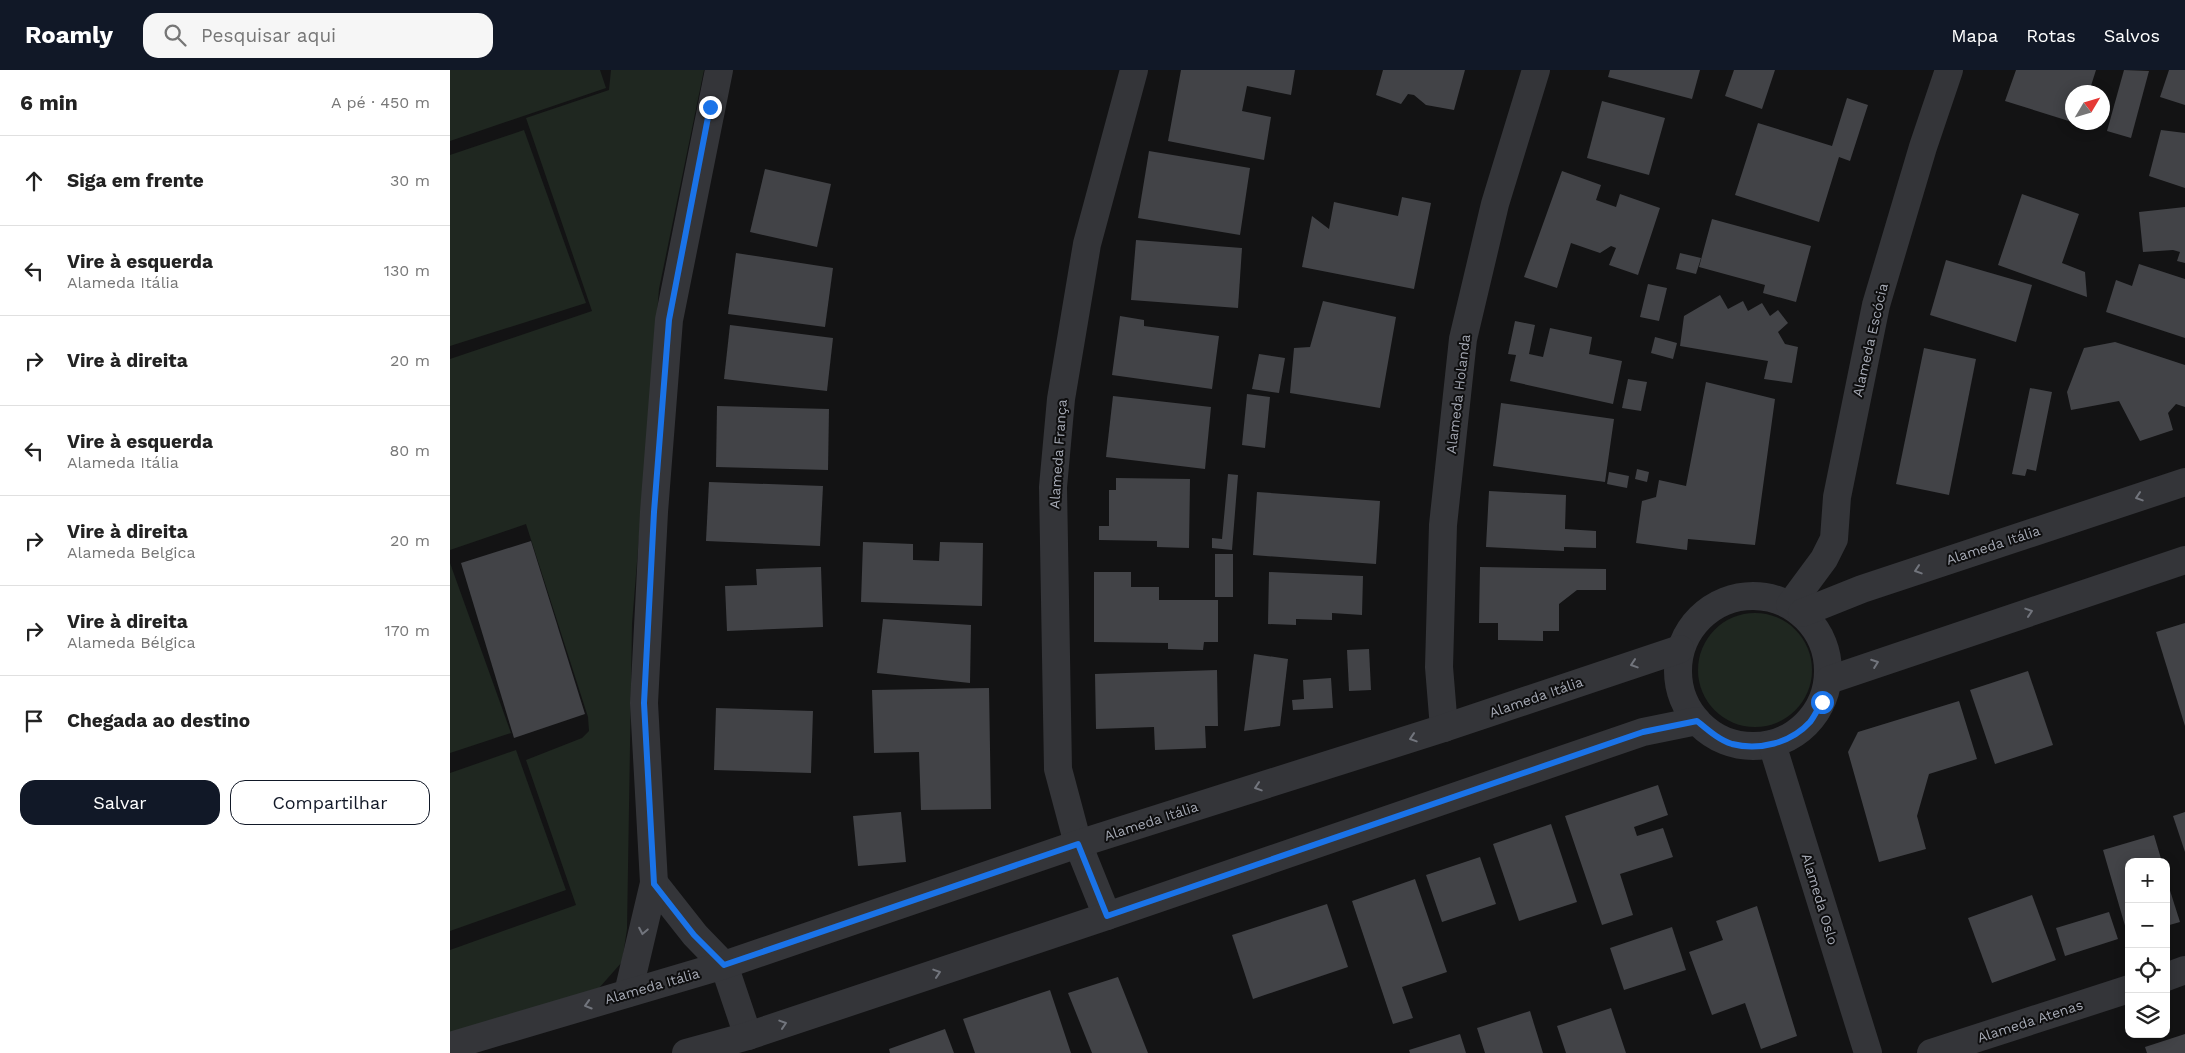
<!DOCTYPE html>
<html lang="pt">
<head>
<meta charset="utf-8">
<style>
	:root { --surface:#fff; --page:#f6f6f6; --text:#222; --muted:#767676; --line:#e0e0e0; --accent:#111827 }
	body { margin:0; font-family:"Work Sans",sans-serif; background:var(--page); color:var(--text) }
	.controls { position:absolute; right:15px; bottom:15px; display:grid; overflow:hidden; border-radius:10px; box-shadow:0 2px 12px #0003 }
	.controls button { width:45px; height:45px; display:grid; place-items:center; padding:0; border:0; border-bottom:1px solid var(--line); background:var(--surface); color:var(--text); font:25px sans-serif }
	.compass { position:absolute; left:1615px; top:15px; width:45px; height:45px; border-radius:50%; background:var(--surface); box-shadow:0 2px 12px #0003; rotate:52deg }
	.stop { position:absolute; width:15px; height:15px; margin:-11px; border:4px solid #1a73e8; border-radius:50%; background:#fff }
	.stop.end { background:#1a73e8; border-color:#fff; box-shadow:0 1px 5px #0008 }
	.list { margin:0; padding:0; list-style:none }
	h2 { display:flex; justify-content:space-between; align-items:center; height:65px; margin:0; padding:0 20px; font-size:21px }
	h2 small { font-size:16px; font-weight:400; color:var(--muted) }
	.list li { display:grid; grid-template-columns:32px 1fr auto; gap:15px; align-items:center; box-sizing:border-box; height:90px; padding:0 20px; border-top:1px solid var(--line) }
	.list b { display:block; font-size:19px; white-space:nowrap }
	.list p { margin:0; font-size:16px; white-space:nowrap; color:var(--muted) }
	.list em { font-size:16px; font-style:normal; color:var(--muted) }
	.actions { display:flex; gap:10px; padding:15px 20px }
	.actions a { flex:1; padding:11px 0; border:1px solid var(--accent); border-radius:15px; text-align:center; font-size:18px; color:var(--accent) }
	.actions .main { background:var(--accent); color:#fff }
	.icon { flex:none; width:28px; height:28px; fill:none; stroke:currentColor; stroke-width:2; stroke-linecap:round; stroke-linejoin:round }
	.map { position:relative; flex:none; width:1735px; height:983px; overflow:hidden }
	header { display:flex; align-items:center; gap:30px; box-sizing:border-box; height:70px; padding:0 25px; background:var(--accent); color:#fff }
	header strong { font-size:24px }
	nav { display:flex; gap:28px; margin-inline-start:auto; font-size:18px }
	.search { width:350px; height:45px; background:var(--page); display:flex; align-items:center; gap:12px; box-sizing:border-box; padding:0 18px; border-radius:15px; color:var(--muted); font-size:19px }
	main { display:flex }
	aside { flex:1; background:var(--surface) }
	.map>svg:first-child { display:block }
	.green { fill:#1f2720 }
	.building { fill:#424347 }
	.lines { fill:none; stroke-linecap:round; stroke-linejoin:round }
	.street { stroke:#343539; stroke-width:28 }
	.oneway { stroke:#72757d }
	.route { stroke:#1a73e8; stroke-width:6 }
	.labels { text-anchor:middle; stroke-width:4; stroke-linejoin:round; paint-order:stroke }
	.street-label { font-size:14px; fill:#a5a9b4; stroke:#0e0e0f }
</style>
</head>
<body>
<header>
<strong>Roamly</strong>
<div class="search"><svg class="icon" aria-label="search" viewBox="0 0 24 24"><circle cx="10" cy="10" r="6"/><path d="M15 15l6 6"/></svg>Pesquisar aqui</div>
<nav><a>Mapa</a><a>Rotas</a><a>Salvos</a></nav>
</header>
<main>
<aside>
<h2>6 min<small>A pé · 450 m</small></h2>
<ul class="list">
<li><svg class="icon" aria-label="ahead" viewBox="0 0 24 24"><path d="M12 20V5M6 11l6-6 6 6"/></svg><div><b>Siga em frente</b></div><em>30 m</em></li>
<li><svg class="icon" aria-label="left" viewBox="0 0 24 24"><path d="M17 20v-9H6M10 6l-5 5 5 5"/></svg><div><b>Vire à esquerda</b><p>Alameda Itália</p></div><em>130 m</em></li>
<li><svg class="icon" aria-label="right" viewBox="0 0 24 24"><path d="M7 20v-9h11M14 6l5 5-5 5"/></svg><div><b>Vire à direita</b></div><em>20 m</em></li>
<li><svg class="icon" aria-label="left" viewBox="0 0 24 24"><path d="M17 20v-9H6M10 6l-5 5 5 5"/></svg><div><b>Vire à esquerda</b><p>Alameda Itália</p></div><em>80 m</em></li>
<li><svg class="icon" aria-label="right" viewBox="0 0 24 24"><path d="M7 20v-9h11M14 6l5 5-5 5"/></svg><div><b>Vire à direita</b><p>Alameda Belgica</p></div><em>20 m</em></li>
<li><svg class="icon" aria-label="right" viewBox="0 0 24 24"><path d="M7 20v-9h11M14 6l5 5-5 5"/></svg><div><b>Vire à direita</b><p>Alameda Bélgica</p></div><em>170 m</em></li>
<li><svg class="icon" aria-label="arrive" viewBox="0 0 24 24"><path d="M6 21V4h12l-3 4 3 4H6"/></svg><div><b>Chegada ao destino</b></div></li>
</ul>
<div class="actions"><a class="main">Salvar</a><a>Compartilhar</a></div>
</aside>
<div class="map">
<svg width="1735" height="983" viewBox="0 0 1735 983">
	<rect width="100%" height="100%" fill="#131314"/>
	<!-- green -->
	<g class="green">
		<polygon points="0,0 150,0 156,18 0,71"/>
		<polygon points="161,0 254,0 209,219 182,554 177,859 172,892 149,918 0,965 0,880 126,835 76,690 132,668 139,661 138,647 76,454 0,480 0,289 142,241 76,48 159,20"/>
		<polygon points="74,60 136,233 0,276 0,85"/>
		<polygon points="0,493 61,663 0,683"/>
		<circle cx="1305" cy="600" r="57"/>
		<polygon points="66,680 116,820 0,861 0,703"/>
	</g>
	<!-- building -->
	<g class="building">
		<polygon points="731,0 845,0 841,25 797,16 792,41 821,47 814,90 718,71"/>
		<polygon points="933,0 1015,0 1004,40 976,35 964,25 958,24 951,34 926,25"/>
		<polygon points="1160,0 1250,0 1242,29 1158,7"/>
		<polygon points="1284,0 1325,0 1312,39 1275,26"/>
		<polygon points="1566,0 1646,0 1639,22 1622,22 1622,52 1555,31"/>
		<polygon points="1674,0 1699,1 1681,68 1657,61"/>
		<polygon points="1719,0 1735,0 1735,35 1710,27"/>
		<polygon points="1397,28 1418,35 1400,91 1389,87 1369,152 1285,125 1308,53 1382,76"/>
		<polygon points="1152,31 1215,48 1199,105 1137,88"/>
		<polygon points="1711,60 1735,63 1735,118 1699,106"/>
		<polygon points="699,81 800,98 790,165 688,148"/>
		<polygon points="315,99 381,114 367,177 300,162"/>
		<polygon points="1112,101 1151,115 1146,130 1166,137 1170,124 1210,138 1188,205 1159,195 1166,178 1161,176 1150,183 1121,173 1107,218 1074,207"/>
		<polygon points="1572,124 1629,144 1612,193 1635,202 1637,227 1548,195"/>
		<polygon points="952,127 981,133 964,219 852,197 862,146 879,159 884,132 948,146"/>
		<polygon points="1735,137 1735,193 1727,191 1730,182 1723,180 1693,182 1689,142"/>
		<polygon points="1262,149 1361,176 1346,232 1313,223 1315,215 1249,197"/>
		<polygon points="686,170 792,178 788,238 681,230"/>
		<polygon points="286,183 383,198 375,257 278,244"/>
		<polygon points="1230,183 1251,188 1246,204 1226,199"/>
		<polygon points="1496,190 1582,215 1566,272 1480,245"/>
		<polygon points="1689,194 1735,209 1735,268 1656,242 1666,210 1682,216"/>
		<polygon points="1198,214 1217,218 1209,251 1190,247"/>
		<polygon points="1270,225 1278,239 1293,231 1298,241 1312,233 1320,246 1328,240 1338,253 1328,262 1335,274 1348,277 1342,313 1314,309 1318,291 1230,276 1234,246"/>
		<polygon points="873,231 946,247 930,338 840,323 844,278 860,277"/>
		<polygon points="670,246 694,250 694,256 769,266 762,319 662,305"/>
		<polygon points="1065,251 1085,255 1079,284 1093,287 1100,258 1142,267 1139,284 1172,291 1163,334 1060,311 1066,285 1058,284"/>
		<polygon points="280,255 383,268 377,321 274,309"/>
		<polygon points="1205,267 1227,273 1223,289 1201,283"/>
		<polygon points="1665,272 1735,295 1735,337 1726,334 1718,343 1723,360 1690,371 1669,331 1621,340 1617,322 1634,278"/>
		<polygon points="1474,278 1526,289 1499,425 1446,414"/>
		<polygon points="809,284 835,288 829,323 802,319"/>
		<polygon points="1178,309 1197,312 1191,341 1172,338"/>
		<polygon points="1256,312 1325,329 1305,475 1238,469 1237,480 1186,473 1192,431 1206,427 1209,410 1236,416"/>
		<polygon points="1580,318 1602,322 1586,401 1577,399 1575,406 1562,404"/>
		<polygon points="797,324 820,327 815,378 792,375"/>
		<polygon points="663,326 761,337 755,399 656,387"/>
		<polygon points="1051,333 1164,349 1155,412 1043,396"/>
		<polygon points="267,336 379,339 378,400 266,397"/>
		<polygon points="1187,399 1199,402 1197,412 1185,409"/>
		<polygon points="1159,402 1179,406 1177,418 1157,414"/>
		<polygon points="778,404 788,405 782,480 762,478 762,468 772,469"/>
		<polygon points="666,408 740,409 739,478 707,477 707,471 649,470 649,456 659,456 659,420 666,420"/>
		<polygon points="259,412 373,416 370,476 256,471"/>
		<polygon points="1039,421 1116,425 1115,459 1146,461 1146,478 1114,477 1114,481 1036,477"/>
		<polygon points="807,422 930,431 926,494 803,485"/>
		<polygon points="81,471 135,644 64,668 11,493"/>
		<polygon points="413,472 463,474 463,490 489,491 490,472 533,473 532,536 411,532"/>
		<rect x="765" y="484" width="18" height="43"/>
		<polygon points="371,497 373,557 277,561 275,516 307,515 306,499"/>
		<polygon points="1030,497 1156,499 1156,520 1127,520 1109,534 1109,561 1093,561 1093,571 1048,570 1048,553 1029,553"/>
		<polygon points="644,502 681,502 681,517 709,517 709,530 768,530 768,572 754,572 753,580 718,579 718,573 644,572"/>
		<polygon points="819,502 913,506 912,545 882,543 882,550 846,549 846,555 818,554"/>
		<polygon points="433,549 521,555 520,613 427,603"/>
		<polygon points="1735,553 1735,656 1706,562"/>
		<polygon points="919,579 921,620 899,621 897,580"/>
		<polygon points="804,584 838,589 830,656 794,661"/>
		<polygon points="767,600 768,656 755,656 756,678 705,680 704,657 646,659 645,604"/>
		<polygon points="1578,601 1603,675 1545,694 1520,620"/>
		<polygon points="881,608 883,638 843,640 842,630 854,629 853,610"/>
		<polygon points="539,618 541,739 471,740 469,682 424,683 422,620"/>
		<polygon points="1509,631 1527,689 1479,704 1467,746 1476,779 1429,792 1398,682 1408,662"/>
		<polygon points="266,638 363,641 361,703 264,700"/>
		<polygon points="1208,715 1218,745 1184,757 1187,766 1213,758 1223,787 1170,804 1183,845 1152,855 1115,746"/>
		<polygon points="451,742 456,792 408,796 403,746"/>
		<polygon points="1735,742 1735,782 1723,746"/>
		<polygon points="1101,754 1127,832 1069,851 1043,774"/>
		<polygon points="1704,765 1712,792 1679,792 1678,866 1653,780"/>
		<polygon points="1030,787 1046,834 992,852 976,805"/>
		<polygon points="1716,808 1730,852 1716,856"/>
		<polygon points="965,809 997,902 952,917 963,948 943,954 902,831"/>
		<polygon points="1582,825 1606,890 1542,913 1518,848"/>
		<polygon points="877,834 898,897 803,929 782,865"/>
		<polygon points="1307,836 1347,966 1311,979 1295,933 1262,945 1239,882 1273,870 1266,851"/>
		<polygon points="1659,842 1668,869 1615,886 1606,858"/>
		<polygon points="1222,857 1236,900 1174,920 1160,878"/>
		<polygon points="668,907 698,983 642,983 618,923"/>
		<polygon points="600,920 621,983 525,983 513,949"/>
		<polygon points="1161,938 1176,983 1116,983 1107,956"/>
		<polygon points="1080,941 1093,983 1035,983 1027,958"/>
		<polygon points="495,959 504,983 440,983 439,979"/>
		<polygon points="1010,964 1016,983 960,983 959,980"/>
		<polygon points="1735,964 1735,983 1697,983 1695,977"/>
	</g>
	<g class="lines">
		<!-- street -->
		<g class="street">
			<circle cx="1303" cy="601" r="75"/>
			<polyline points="1340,535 1374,489 1384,469 1387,427 1426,235 1473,77 1499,0"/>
			<polyline points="1352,543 1412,519 1735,412"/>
			<polyline points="1379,610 1735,490"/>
			<polyline points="994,658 989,597 993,455 1013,269 1045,134 1086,0"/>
			<polyline points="1322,674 1418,983"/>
			<polyline points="204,813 245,865 274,895 298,966"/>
			<polyline points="657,846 628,774 608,699 603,417 611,329 637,174 684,0"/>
			<polyline points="1716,907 1735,900"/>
			<polyline points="178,923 204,813 194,633 204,442 219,250 269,0"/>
			<polyline points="0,976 274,895 628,774 994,658 1230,579"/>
			<polyline points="236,983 298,966 657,846 1193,662 1247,651"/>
			<polyline points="1481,983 1679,919"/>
		</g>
	</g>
	<!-- one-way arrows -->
	<defs><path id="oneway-chevron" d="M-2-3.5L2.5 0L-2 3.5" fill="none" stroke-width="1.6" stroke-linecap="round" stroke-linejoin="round" transform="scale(1.25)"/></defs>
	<g class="oneway">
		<use href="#oneway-chevron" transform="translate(1689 427) rotate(162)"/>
		<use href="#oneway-chevron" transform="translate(1468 500) rotate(162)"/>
		<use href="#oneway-chevron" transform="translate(1579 542) rotate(-18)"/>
		<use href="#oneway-chevron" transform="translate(1425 593) rotate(-20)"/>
		<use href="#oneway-chevron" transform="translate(1184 594) rotate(162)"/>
		<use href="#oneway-chevron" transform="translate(963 668) rotate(162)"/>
		<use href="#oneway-chevron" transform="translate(808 717) rotate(162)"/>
		<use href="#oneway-chevron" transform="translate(193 861) rotate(101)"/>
		<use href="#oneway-chevron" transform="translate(487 903) rotate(-18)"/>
		<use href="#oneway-chevron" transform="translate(138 935) rotate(163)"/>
		<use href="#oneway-chevron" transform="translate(333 954) rotate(-18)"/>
	</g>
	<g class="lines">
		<!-- route -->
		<path class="route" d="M260,37L219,250L204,442L194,633L204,814L244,865L274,895L628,774L657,846L1193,662L1247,651C1258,660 1269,670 1282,674C1309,681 1341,673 1360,652C1365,646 1368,638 1372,632"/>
	</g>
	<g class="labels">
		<!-- street labels -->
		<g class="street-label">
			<text transform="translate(1420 270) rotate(-77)" y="5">Alameda Escócia</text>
			<text transform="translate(1008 324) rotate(-83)" y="5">Alameda Holanda</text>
			<text transform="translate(608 384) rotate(-86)" y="5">Alameda França</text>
			<text transform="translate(1543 475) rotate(-18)" y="5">Alameda Itália</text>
			<text transform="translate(1086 627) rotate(-19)" y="5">Alameda Itália</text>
			<text transform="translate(701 751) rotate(-18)" y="5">Alameda Itália</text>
			<text transform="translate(1370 829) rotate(73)" y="5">Alameda Oslo</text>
			<text transform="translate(202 916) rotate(-16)" y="5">Alameda Itália</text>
			<text transform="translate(1580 951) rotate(-18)" y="5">Alameda Atenas</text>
		</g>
	</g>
</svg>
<div class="controls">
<button>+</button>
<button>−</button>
<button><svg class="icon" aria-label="locate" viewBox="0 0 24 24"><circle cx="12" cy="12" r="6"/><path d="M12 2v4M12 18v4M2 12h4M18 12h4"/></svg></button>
<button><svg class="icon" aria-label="layers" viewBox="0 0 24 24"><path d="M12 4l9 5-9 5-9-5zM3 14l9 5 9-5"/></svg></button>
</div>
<svg class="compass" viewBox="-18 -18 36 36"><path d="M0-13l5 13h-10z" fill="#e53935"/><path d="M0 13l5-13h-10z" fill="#767676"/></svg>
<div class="stop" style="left:1372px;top:632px"></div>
<div class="stop end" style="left:260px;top:37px"></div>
</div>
</main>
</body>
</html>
